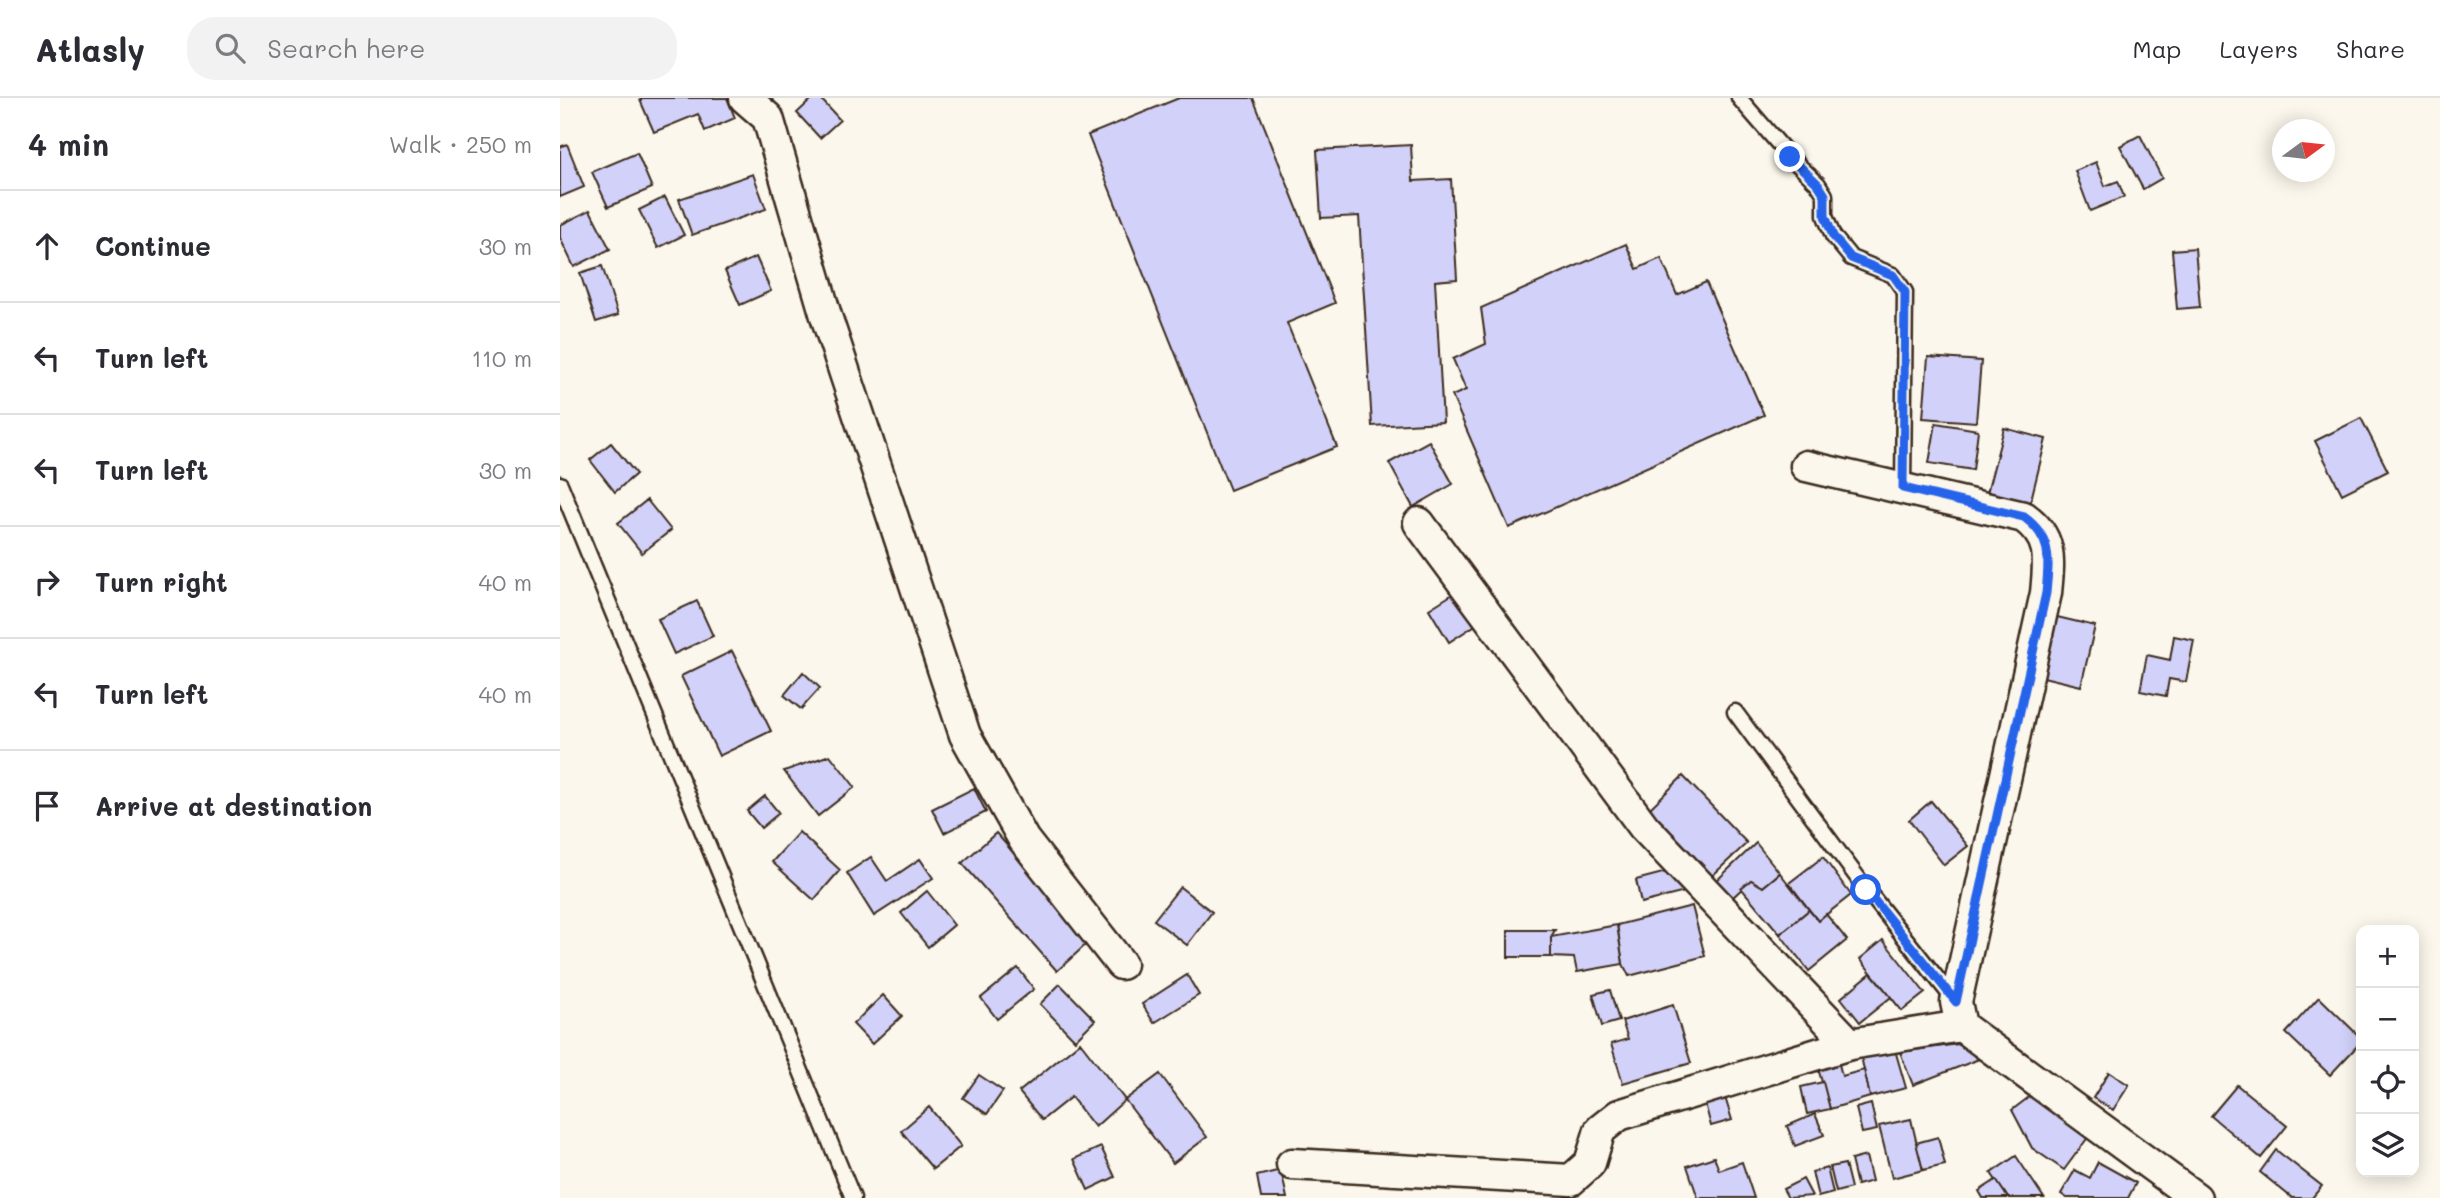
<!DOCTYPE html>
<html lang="en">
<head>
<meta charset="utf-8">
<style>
	:root { --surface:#fff; --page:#f2f2f3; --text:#2b2b33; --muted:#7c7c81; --line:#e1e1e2 }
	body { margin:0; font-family:Mali,sans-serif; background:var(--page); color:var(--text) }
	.controls { position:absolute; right:21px; bottom:21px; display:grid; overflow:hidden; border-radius:14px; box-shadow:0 4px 18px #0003 }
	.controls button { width:63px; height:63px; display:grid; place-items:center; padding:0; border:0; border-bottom:2px solid var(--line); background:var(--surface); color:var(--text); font:35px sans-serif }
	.compass { position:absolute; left:1712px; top:21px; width:63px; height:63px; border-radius:50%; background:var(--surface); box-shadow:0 4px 18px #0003; rotate:75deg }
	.stop { position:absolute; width:21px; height:21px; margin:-16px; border:5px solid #2563eb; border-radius:50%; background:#fff }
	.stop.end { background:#2563eb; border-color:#fff; box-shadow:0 2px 7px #0008 }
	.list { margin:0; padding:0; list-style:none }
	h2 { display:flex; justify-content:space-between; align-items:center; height:91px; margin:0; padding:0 28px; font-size:30px }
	h2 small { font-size:23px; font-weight:400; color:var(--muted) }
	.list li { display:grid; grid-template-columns:46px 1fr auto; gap:21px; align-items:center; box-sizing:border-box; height:112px; padding:0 28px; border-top:2px solid var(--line) }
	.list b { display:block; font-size:26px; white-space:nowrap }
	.list em { font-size:23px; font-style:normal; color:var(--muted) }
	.icon { flex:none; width:38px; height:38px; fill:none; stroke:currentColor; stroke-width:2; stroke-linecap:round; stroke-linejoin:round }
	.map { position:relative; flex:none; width:1880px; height:1100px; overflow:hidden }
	header { display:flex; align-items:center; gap:42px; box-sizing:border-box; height:98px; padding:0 35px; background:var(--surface); border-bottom:2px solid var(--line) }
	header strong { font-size:33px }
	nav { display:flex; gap:38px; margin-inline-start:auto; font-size:24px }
	.search { width:490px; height:63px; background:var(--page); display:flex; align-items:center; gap:18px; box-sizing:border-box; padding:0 24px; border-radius:28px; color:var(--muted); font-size:26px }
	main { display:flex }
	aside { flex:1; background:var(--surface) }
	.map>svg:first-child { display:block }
	.building { fill:#d2d1f9; stroke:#3b2a1e; stroke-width:2 }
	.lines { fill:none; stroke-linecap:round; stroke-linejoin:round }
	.service-casing { stroke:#3b2a1e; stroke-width:19 }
	.minor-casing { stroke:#3b2a1e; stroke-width:35 }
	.service { stroke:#fbf7ec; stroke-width:14 }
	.minor { stroke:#fbf7ec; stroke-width:30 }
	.route { stroke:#2563eb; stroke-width:9 }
</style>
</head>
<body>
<header>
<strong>Atlasly</strong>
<div class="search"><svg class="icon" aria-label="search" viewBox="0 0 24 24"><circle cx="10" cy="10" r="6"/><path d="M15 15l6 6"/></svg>Search here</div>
<nav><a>Map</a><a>Layers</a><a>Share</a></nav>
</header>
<main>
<aside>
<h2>4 min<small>Walk · 250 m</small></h2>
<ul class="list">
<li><svg class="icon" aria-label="ahead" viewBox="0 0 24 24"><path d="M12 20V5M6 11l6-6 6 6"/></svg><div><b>Continue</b></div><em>30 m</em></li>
<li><svg class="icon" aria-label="left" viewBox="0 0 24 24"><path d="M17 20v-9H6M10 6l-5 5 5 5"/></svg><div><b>Turn left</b></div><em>110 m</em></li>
<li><svg class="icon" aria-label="left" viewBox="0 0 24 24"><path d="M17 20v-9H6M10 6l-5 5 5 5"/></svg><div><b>Turn left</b></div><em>30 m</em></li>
<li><svg class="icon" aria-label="right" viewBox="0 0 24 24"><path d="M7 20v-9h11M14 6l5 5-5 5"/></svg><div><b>Turn right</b></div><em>40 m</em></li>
<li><svg class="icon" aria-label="left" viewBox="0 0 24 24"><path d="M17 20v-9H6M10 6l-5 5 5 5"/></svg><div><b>Turn left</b></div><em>40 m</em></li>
<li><svg class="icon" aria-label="arrive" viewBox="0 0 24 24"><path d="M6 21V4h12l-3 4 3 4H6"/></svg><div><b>Arrive at destination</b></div></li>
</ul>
</aside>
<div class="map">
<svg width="1880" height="1100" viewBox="0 0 1880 1100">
	<rect width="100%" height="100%" fill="#fbf7ec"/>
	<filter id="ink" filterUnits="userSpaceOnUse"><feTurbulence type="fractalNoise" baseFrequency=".0143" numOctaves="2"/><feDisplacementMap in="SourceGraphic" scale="14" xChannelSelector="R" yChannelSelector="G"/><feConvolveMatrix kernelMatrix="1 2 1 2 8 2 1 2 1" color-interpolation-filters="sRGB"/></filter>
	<g filter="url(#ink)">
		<!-- building -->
		<g class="building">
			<polygon points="84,0 167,0 175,20 145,33 138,16 94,34 80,2"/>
			<polygon points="253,0 260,0 280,22 260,40 237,15"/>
			<polygon points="619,0 693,0 775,205 727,225 777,349 670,392 528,37"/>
			<polygon points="1580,37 1602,80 1583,91 1560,48"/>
			<polygon points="7,46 24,89 0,99 0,49"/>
			<polygon points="851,47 853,83 891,81 897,181 875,183 883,324 812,328 799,118 761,120 757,52"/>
			<polygon points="77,55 92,90 48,109 32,74"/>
			<polygon points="1536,64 1545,88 1558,83 1564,99 1530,113 1515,73"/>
			<polygon points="193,76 206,111 132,137 119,101"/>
			<polygon points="105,99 124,137 98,150 79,112"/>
			<polygon points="30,112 50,151 14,169 0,140 0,127"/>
			<polygon points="1066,146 1077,171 1101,160 1117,197 1146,184 1204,317 949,430 892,298 906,292 893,261 926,246 921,210"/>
			<polygon points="1635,150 1640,209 1617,211 1612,152"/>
			<polygon points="196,159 211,193 180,207 165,173"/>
			<polygon points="42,168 58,217 36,224 20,175"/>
			<polygon points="1368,259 1421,263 1416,324 1363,320"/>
			<polygon points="1801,320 1828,373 1782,396 1755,343"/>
			<polygon points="1376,325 1418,332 1413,372 1369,365"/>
			<polygon points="1444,330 1486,341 1470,406 1427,395"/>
			<polygon points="869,343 893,386 853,409 829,365"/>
			<polygon points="51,345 76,376 55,394 30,362"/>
			<polygon points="87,402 111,432 82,455 58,425"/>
			<polygon points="896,494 917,526 889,544 869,511"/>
			<polygon points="137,503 153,538 114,556 98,521"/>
			<polygon points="1493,518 1535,528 1521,588 1479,578"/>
			<polygon points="1614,538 1634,542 1626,584 1609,581 1606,598 1580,593 1587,557 1610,562"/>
			<polygon points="172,553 211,633 159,658 121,578"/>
			<polygon points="243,574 260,590 241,611 224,597"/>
			<polygon points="270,657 295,689 258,718 224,673"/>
			<polygon points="1123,678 1187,745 1152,778 1089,711"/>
			<polygon points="414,690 426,714 384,735 372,711"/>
			<polygon points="205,698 219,715 201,730 187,713"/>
			<polygon points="1371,703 1408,748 1384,767 1349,722"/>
			<polygon points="239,734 280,772 254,802 212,764"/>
			<polygon points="436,735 531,842 497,873 402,765"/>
			<polygon points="1196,745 1220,775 1203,789 1191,782 1169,803 1153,786"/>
			<polygon points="311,759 327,783 360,761 373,780 314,818 287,775"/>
			<polygon points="1263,759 1291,797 1258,823 1229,785"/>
			<polygon points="1114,772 1133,792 1081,805 1076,782"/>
			<polygon points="1220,775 1249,812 1220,836 1181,790 1191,782 1203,789"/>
			<polygon points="620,789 652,814 627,847 594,822"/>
			<polygon points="367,793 394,827 368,849 341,815"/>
			<polygon points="1132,808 1145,858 1069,878 1063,866 1057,827"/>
			<polygon points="1249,812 1258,823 1266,816 1287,842 1249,873 1220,836"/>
			<polygon points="1057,827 1063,866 1017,874 1014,860 991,859 991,839"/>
			<polygon points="948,832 995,832 991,839 991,859 948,859"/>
			<polygon points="1323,842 1365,895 1342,913 1300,861"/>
			<polygon points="458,870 474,891 437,921 421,900"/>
			<polygon points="1311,875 1331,899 1300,924 1281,900"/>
			<polygon points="627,877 639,897 594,925 582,906"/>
			<polygon points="500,886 535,922 515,942 480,906"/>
			<polygon points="1050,892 1059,923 1042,928 1033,896"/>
			<polygon points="323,897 342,918 312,946 293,926"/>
			<polygon points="1759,899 1801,940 1801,944 1770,977 1726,935"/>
			<polygon points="1113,907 1131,965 1063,985 1051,946 1068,941 1062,923"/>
			<polygon points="520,944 565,1002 535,1029 511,999 482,1022 459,994"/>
			<polygon points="1333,945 1346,990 1310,999 1300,954"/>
			<polygon points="1406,945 1419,961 1353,987 1340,954"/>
			<polygon points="1278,962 1282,978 1304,972 1310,999 1270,1011 1257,967"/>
			<polygon points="1549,974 1569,987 1553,1012 1533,1000"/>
			<polygon points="600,976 647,1039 613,1065 565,1002"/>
			<polygon points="419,977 443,993 427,1016 403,1000"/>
			<polygon points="1263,984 1270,1011 1247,1016 1241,989"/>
			<polygon points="1677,987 1727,1028 1701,1060 1651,1018"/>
			<polygon points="1477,993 1529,1038 1504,1072 1472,1050 1452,1012"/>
			<polygon points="1164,996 1172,1022 1151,1028 1144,1002"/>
			<polygon points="1311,1006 1317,1032 1302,1035 1296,1010"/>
			<polygon points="369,1009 401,1048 373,1071 341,1033"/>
			<polygon points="1255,1016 1264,1037 1235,1048 1227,1028"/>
			<polygon points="1351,1021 1363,1072 1332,1080 1319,1028"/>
			<polygon points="1378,1039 1385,1067 1363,1072 1356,1045"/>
			<polygon points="541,1049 555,1079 528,1092 514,1061"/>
			<polygon points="1716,1052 1762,1088 1752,1100 1732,1100 1700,1074"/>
			<polygon points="1306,1058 1312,1083 1297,1087 1291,1062"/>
			<polygon points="1456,1058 1484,1100 1448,1100 1431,1075"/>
			<polygon points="1154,1059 1159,1072 1182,1064 1194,1100 1138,1100 1127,1068"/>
			<polygon points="1538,1064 1576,1085 1568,1100 1507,1100 1501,1096 1515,1072 1530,1080"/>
			<polygon points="1285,1066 1291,1090 1276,1094 1270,1069"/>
			<polygon points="1267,1070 1273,1095 1258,1099 1252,1074"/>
			<polygon points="721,1072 727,1100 701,1100 697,1078"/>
			<polygon points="1243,1081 1252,1098 1228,1100 1223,1091"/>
			<polygon points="1436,1082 1448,1100 1423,1100 1419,1093"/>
		</g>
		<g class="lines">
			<defs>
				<g id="service">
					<polyline points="1179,0 1230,59 1258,86 1265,97 1265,118 1273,138 1291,160 1333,177 1345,194 1343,390"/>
					<polyline points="0,386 293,1100"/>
					<polyline points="1175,614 1306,791 1395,903"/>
				</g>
				<g id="minor">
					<polyline points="185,0 208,20 266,218 405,637 464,742 561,866"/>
					<path d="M1246,368L1464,419C1493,440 1489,462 1486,495L1396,904L1401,928"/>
					<polyline points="859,425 1084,729 1290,946 1401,928 1636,1100"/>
					<polyline points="732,1066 1011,1082 1030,1065 1040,1032 1059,1017 1290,946"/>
				</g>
			</defs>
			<!-- service casing -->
			<use href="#service" class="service-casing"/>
			<!-- minor casing -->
			<use href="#minor" class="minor-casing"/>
			<!-- service -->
			<use href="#service" class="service"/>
			<!-- minor -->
			<use href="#minor" class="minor"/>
		</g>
	</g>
	<g class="lines" filter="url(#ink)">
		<!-- route -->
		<path class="route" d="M1230,59L1258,86L1265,97V118L1273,138L1291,160L1333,177L1345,194L1343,390L1464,419C1493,440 1489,462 1486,495L1396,904L1306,792"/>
	</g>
</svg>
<div class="controls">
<button>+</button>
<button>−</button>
<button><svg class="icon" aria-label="locate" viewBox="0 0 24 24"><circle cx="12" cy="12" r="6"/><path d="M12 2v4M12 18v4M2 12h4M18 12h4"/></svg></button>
<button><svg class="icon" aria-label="layers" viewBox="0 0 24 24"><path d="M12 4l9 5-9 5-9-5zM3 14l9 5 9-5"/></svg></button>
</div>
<svg class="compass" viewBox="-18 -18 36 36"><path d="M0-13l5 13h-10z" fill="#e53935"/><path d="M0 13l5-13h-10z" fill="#7c7c81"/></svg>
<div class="stop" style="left:1306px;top:792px"></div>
<div class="stop end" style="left:1230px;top:59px"></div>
</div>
</main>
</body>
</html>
